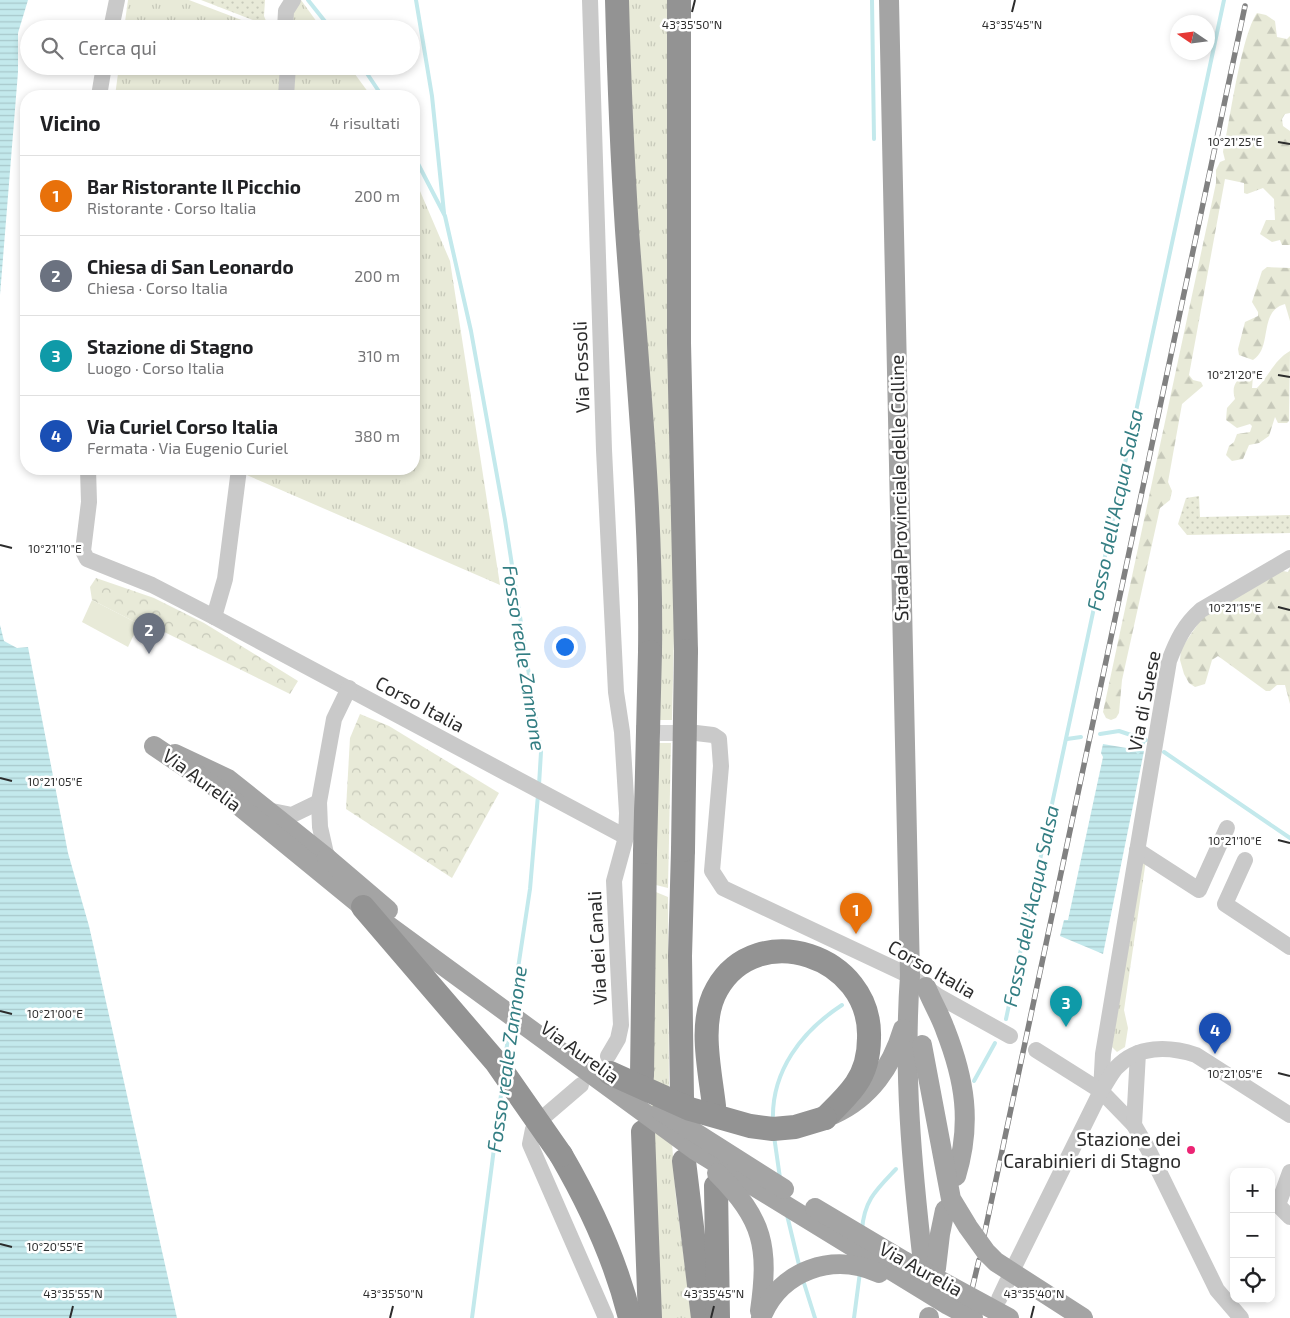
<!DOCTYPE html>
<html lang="it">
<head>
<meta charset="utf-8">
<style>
	:root { --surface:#fff; --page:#f2f2f2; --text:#202124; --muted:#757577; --line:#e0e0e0; --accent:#2563eb }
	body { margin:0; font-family:"Exo 2",sans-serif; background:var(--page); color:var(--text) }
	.controls { position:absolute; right:15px; bottom:15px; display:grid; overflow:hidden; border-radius:10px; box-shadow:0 2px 8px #0003 }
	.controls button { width:45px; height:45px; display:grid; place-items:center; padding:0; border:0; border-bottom:1px solid var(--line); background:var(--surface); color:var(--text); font:25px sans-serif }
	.compass { position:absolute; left:1170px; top:15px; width:45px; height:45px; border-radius:50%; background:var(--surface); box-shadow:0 2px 8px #0003; rotate:283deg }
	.you { position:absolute; left:564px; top:646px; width:18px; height:18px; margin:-12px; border:4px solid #fff; border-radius:50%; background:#1a73e8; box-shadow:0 0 0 8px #1a73e833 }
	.badge { display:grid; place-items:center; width:32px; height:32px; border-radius:50%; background:var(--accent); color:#fff; font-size:16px; font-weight:700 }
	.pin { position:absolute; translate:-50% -41px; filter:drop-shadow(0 1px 2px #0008) }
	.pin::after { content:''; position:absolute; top:26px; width:18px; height:15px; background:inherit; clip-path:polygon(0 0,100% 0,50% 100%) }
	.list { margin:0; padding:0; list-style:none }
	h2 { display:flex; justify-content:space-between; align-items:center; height:65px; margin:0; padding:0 20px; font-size:21px }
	h2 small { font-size:16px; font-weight:400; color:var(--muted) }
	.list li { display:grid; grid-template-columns:32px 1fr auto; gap:15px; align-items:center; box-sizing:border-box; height:80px; padding:0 20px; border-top:1px solid var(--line) }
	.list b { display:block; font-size:19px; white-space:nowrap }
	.list p { margin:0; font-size:16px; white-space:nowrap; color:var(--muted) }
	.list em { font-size:16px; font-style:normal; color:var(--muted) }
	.icon { flex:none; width:28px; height:28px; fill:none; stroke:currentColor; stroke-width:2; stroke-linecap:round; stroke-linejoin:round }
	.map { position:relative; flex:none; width:1290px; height:1318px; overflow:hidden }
	.search { position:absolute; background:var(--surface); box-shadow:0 2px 8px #0003; left:20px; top:20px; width:400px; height:55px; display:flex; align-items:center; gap:12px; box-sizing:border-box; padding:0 18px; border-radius:28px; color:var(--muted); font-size:19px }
	.panel { position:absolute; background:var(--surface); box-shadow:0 2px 8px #0003; left:20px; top:90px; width:400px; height:385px; border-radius:20px }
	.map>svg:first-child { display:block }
	.grass { fill:url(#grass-tufts) }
	.forest { fill:url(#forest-firs) }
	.park { fill:url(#park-crowns) }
	.garden { fill:url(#garden-dots) }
	.pitch { fill:#e8ead8 }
	.water { fill:url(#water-rules) }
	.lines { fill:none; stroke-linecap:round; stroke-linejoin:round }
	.stream { stroke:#c3e9ec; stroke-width:4 }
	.minor-tunnel { stroke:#d5d5d5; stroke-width:16; stroke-dasharray:16 8; stroke-linecap:butt }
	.minor { stroke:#c9c9c9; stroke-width:16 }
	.major { stroke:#a4a4a4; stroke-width:20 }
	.highway { stroke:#939393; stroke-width:24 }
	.rail-casing { stroke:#818181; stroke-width:5.5 }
	.rail { stroke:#fff; stroke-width:4; stroke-dasharray:11; stroke-linecap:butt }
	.major-bridge { stroke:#a4a4a4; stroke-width:20 }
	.highway-bridge { stroke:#939393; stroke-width:24 }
	.ticks { fill:none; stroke:#2c2c2c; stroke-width:2 }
	.poi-dot { fill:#ec2474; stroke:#fff; stroke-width:2 }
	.labels { text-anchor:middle; stroke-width:5; stroke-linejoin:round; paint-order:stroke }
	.street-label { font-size:19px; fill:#2c2c2c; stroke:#fff }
	.poi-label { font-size:19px; fill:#2c2c2c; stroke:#fff; text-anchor:end }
	.water-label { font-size:20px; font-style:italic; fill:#337e83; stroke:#fff }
	.ticks-label { font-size:12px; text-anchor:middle; fill:#2c2c2c; stroke:#fff; stroke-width:5; stroke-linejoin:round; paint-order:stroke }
</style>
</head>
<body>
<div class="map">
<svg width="1290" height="1318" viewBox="0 0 1290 1318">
	<defs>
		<pattern id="grass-tufts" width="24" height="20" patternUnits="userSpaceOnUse" patternTransform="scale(1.25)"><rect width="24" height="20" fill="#e8ead8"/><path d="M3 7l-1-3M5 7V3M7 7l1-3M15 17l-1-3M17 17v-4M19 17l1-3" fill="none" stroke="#c7c9ba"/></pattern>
		<pattern id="forest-firs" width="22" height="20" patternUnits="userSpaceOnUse" patternTransform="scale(1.25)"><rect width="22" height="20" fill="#e8ead8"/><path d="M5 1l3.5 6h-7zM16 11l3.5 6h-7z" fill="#c7c9ba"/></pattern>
		<pattern id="park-crowns" width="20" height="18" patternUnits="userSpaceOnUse" patternTransform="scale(1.25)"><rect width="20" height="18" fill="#e8ead8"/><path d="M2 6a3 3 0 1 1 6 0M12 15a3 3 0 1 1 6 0" fill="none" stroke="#c7c9ba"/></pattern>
		<pattern id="garden-dots" width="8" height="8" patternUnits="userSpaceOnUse" patternTransform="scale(1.25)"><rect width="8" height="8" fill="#e8ead8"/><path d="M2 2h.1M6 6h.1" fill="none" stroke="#c7c9ba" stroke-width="1.8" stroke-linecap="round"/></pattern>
		<pattern id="water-rules" width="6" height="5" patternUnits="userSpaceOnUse" patternTransform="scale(1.25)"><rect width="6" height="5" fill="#c3e9ec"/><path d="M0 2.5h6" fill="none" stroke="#a8c8cb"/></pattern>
	</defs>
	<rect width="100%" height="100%" fill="#fff"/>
	<!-- grass -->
	<g class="grass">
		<polygon points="128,0 189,0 265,29 124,29"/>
		<polygon points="301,0 322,29 279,29"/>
		<polygon points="623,0 667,0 674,635 672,720 655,720"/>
		<polygon points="119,66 349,66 371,96 115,96"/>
		<polygon points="414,177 450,261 500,585 242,473 242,469 414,469"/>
		<polygon points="654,743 671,743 668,888 652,884"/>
		<polygon points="1146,860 1124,1010 1128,1028 1125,1047 1117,1052 1112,1047 1140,861"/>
		<polygon points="651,890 668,897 669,1101 676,1198 692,1318 658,1318 651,1201"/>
	</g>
	<!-- forest -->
	<g class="forest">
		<path d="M1257,13L1266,15L1275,21L1277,37L1287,39L1290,36V113L1285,114L1282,119L1283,126L1290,131V245H1282L1280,240L1272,242L1260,234L1266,220H1275L1274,199L1263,188L1247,194L1244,193V183L1225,179L1189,375L1193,380L1201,382L1203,386L1182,404L1168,482L1172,491L1170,500L1160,508L1122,680L1119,713L1116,718L1111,720L1106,718L1103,712L1216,183V170L1220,162L1225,160L1223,152C1230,121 1241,36 1257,13Z"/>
		<path d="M1267,267L1290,268V321L1285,304C1258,311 1273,348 1253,360L1239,355L1238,349L1245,322L1258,316V312L1252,302L1262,271Z"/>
		<path d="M1290,351L1289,421L1287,423H1278L1275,417L1269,436L1259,443L1249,445L1243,459L1232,461L1226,455L1229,446L1234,442L1237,434L1250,432L1252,426L1250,424L1237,428L1226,420L1227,408L1235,399C1231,386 1236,379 1248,373L1253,376L1252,388H1257C1269,376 1275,359 1290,351Z"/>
		<polygon points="1290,568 1290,704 1285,685 1277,685 1270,691 1266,691 1218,656 1212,660 1205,684 1195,687 1189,683 1184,674 1180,660 1181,649 1208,609 1282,571 1288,572"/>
	</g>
	<!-- park -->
	<g class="park">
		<polygon points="96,578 154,598 204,623 298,681 290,694 146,623 139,624 92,600 90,587"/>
		<polygon points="360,714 389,726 499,793 452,878 346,809 350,738"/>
	</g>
	<!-- garden -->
	<g class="garden">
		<polygon points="201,0 265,0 264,16 268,26"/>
		<polygon points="1199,496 1200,517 1290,515 1290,533 1187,535 1178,524 1186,498"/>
	</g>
	<!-- pitch -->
	<polygon class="pitch" points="92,600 139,624 128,647 82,622"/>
	<!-- water -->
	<g class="water">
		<polygon points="0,0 28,0 18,33 18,72 0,295"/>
		<polygon points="0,625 4,641 17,648 28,647 68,853 89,926 177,1318 0,1318"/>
		<polygon points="1103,744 1144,751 1103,954 1060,936 1064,920 1068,920 1103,757 1101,753"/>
	</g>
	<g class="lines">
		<!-- stream -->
		<g class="stream">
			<polyline points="308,0 331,29"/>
			<polyline points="416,0 432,96 444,213"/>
			<polyline points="872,0 874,139"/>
			<polyline points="362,66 382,96"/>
			<polyline points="414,156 445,216 471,331 505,520 541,752 539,785"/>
			<polyline points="1100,734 1119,731 1146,740"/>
			<polyline points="1067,739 1081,737"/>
			<polyline points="1138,752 1145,739"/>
			<polyline points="1164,752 1290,838"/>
			<polyline points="512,1008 530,889 538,795"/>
			<polyline points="1006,1019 1224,0"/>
			<polyline points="505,1060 510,1023"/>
			<polyline points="974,1081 995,1043"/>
			<path d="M773,1121C771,1071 802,1031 842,1005"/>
			<polyline points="774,1136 780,1178"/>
			<polyline points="787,1215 800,1269"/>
			<path d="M862,1230C864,1200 877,1189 896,1169"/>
			<polyline points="803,1280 815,1318"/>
			<polyline points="472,1318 502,1087"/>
			<polyline points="854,1318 860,1272"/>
		</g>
		<!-- minor-tunnel -->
		<polyline class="minor-tunnel" points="636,733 694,733"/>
		<!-- minor -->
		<g class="minor">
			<polyline points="111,29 117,0"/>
			<polyline points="285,29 286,11 293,0"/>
			<polyline points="99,96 104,66"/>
			<polyline points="286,96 288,66"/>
			<polyline points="88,469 89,502 83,551 87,559 152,585 214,617 626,837 627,813 622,732 616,692 604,450 590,0"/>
			<polyline points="214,617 225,579 239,469"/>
			<polyline points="696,733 713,735 719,739 721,766 712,871 723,888 910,976 938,996 1010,1036"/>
			<polyline points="267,810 292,815 319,802"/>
			<polyline points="1137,850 1199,890 1227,828"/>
			<polyline points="327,858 320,827 319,802 334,719 349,688"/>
			<polyline points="1245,860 1225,904 1290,947"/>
			<polyline points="1036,1050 1101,1091 1134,1125 1148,1149 1217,1290 1241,1318"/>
			<polyline points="608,1056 618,1039 621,1025 614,881 626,837"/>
			<path d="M1101,1091L1103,1054L1169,661C1177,640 1184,625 1201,610L1290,558"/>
			<polyline points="546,1115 581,1085"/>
			<polyline points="1134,1125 1138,1053"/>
			<polyline points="533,1129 530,1144 606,1318"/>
			<polyline points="1290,1172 1278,1205 1290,1217"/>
			<path d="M1016,1263L1101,1091C1106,1084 1110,1075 1116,1068C1137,1045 1169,1046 1196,1055L1290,1115"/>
			<polyline points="999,1299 1007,1282"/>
		</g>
		<!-- major -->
		<g class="major">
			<path d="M889,0L910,976C903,1071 912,1167 923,1263"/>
			<polyline points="175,754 228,779 327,858"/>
			<path d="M926,987C932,1002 940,1015 945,1029C965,1080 972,1123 956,1176"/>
			<path d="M834,1114C870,1098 892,1066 903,1029"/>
			<polyline points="936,1268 940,1234 945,1210"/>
			<polyline points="929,1317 929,1318"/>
		</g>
		<!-- highway -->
		<g class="highway">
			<path d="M617,0C619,77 622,154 627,230C637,371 652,511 650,652"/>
			<polyline points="679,0 679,343 686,651"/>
			<polyline points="642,1076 645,852"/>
			<polyline points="682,1098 680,956 683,850"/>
			<path d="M714,1106C710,1070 698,1022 717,989C757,918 872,955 869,1038C869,1054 865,1071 856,1084C847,1097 835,1108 825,1118"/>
			<polyline points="643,1132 650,1318"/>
			<path d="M561,1155C590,1205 616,1261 630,1318"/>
			<polyline points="684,1161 703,1318"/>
			<polyline points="716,1186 718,1318"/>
		</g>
		<defs>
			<g id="rail">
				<polyline points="984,1236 1245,6"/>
				<polyline points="972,1289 979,1260"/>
			</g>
		</defs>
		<!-- rail casing -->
		<use href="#rail" class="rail-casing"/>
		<!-- rail -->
		<use href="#rail" class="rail"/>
		<!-- major-bridge -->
		<g class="major-bridge">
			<polyline points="154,746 221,791 363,907 695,1150 948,1305 973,1318"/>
			<polyline points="327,858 388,910"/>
			<polyline points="922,1045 951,1199 968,1227 986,1252 996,1262 1083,1318"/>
			<polyline points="661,1111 784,1189"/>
			<path d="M717,1173C764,1220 769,1247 760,1311"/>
			<polyline points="815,1208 904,1261 1009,1318"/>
			<path d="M761,1318C780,1270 833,1252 879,1273"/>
		</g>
		<!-- highway-bridge -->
		<g class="highway-bridge">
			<polyline points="683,850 686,651"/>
			<polyline points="645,852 650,652"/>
			<polyline points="363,907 496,1062 561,1155"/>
			<polyline points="610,1073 690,1109 750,1126 773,1129 795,1127 825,1118"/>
		</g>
	</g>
	<!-- ticks -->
	<path class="ticks" d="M692,12L695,0M1012,12L1015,0M1278,142L1290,144M1278,375L1290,377M0,545L12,548M1278,607L1290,610M0,778L12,781M1278,840L1290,843M0,1011L12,1014M1278,1073L1290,1076M0,1244L12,1247M70,1318L73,1306M390,1318L393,1306M711,1318L714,1306M1031,1318L1034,1306"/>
	<!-- markers -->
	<circle class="poi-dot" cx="1191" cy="1150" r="5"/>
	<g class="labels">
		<!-- street labels -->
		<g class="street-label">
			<text transform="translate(581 367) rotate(-92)" y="7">Via Fossoli</text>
			<text transform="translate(899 488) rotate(-91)" y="7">Strada Provinciale delle Colline</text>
			<text transform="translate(1144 701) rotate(-79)" y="7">Via di Suese</text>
			<text transform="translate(420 704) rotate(28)" y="7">Corso Italia</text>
			<text transform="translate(202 780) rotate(36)" y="7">Via Aurelia</text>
			<text transform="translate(597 948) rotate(-93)" y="7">Via dei Canali</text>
			<text transform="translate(932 969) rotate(30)" y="7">Corso Italia</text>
			<text transform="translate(580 1052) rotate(36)" y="7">Via Aurelia</text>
			<text transform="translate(921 1269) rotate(29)" y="7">Via Aurelia</text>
		</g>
		<!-- poi labels -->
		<g class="poi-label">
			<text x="1181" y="1146">Stazione dei<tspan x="1181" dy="22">Carabinieri di Stagno</tspan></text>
		</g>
		<!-- water labels -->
		<g class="water-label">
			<text transform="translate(1115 510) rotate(-78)" y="7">Fosso dell'Acqua Salsa</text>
			<text transform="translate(524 658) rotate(81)" y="7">Fosso reale Zannone</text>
			<text transform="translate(1031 906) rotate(-78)" y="7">Fosso dell'Acqua Salsa</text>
			<text transform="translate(507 1059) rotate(-82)" y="7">Fosso reale Zannone</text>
		</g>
	</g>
	<g class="ticks-label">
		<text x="692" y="29">43°35'50"N</text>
		<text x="1012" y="29">43°35'45"N</text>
		<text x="1235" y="146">10°21'25"E</text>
		<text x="1235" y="379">10°21'20"E</text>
		<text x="55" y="553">10°21'10"E</text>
		<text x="1235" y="612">10°21'15"E</text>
		<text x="55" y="786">10°21'05"E</text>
		<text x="1235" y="845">10°21'10"E</text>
		<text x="55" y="1018">10°21'00"E</text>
		<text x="1235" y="1078">10°21'05"E</text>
		<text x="55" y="1251">10°20'55"E</text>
		<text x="73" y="1298">43°35'55"N</text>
		<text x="393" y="1298">43°35'50"N</text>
		<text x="714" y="1298">43°35'45"N</text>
		<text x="1034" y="1298">43°35'40"N</text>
	</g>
</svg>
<div class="controls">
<button>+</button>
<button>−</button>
<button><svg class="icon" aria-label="locate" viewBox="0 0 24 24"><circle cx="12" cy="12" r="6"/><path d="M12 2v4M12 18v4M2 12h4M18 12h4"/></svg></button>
</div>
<svg class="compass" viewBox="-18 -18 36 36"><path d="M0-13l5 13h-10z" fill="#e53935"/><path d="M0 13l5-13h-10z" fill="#757577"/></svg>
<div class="you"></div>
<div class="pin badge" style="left:856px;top:934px;background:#e8710a">1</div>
<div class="pin badge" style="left:149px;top:654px;background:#6b7280">2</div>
<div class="pin badge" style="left:1066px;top:1027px;background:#0f9aa8">3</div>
<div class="pin badge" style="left:1215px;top:1054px;background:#1a4fb4">4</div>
<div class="search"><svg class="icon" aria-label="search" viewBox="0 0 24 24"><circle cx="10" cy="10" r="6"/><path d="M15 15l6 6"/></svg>Cerca qui</div>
<section class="panel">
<h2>Vicino<small>4 risultati</small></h2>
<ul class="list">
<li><span class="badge" style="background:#e8710a">1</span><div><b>Bar Ristorante Il Picchio</b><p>Ristorante · Corso Italia</p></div><em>200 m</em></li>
<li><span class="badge" style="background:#6b7280">2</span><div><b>Chiesa di San Leonardo</b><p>Chiesa · Corso Italia</p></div><em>200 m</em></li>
<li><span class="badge" style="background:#0f9aa8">3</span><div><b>Stazione di Stagno</b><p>Luogo · Corso Italia</p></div><em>310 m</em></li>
<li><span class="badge" style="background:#1a4fb4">4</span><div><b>Via Curiel Corso Italia</b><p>Fermata · Via Eugenio Curiel</p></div><em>380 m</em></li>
</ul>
</section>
</div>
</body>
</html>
